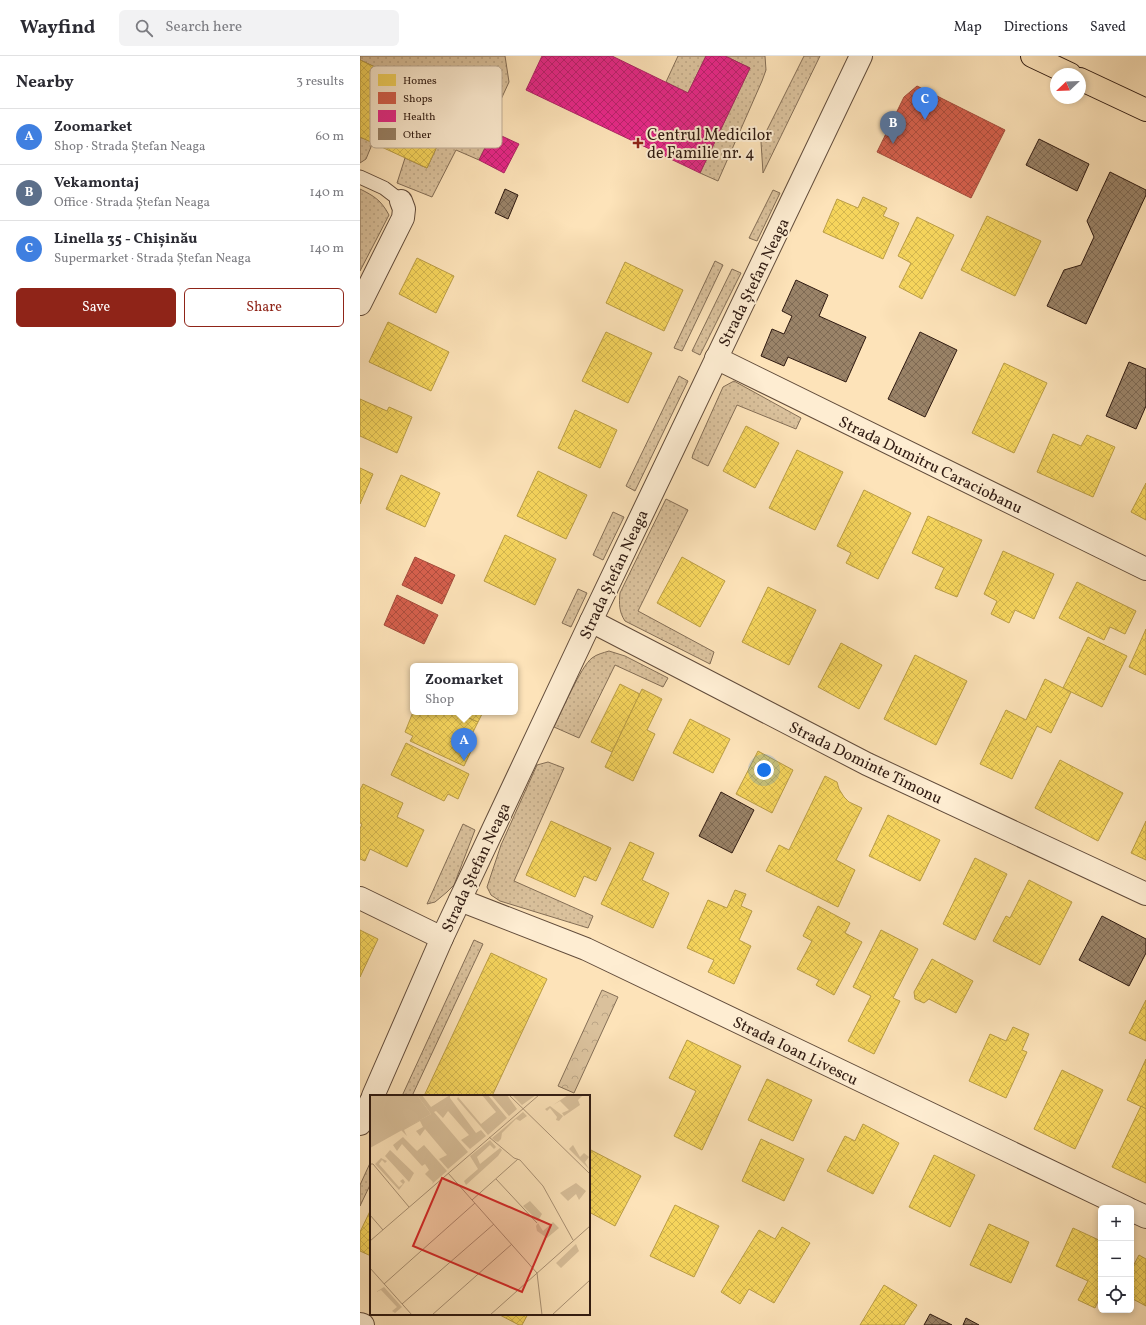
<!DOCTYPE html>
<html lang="en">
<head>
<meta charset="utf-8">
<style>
	:root { --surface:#fff; --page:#f2f2f3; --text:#2b2b33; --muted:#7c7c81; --line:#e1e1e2; --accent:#8f2418 }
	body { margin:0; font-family:Vollkorn,serif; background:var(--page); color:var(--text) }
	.controls { position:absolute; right:12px; bottom:12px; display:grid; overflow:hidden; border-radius:6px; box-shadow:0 2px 6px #0003 }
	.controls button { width:36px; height:36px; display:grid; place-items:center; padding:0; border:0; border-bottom:1px solid var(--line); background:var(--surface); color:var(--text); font:20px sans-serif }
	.compass { position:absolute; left:690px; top:12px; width:36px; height:36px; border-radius:50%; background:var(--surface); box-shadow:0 2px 6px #0003; rotate:247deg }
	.you { position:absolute; left:404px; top:714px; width:14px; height:14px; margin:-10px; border:3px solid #fff; border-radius:50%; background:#1a73e8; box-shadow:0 0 0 6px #1a73e833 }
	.badge { display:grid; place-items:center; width:26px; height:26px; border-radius:50%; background:var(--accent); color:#fff; font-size:13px; font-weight:700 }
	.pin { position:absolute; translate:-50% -33px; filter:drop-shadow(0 1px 2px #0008) }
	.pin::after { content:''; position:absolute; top:21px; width:14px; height:12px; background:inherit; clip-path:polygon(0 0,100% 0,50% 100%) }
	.popup { position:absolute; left:50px; top:607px; width:108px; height:52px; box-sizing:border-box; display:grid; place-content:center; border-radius:6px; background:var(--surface); filter:drop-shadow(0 1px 3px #0005); font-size:13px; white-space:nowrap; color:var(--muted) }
	.popup b { font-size:15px; color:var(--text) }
	.popup::after { content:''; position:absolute; left:50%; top:100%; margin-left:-8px; border:8px solid transparent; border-top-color:var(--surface) }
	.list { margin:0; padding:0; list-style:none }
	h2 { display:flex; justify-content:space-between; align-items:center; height:52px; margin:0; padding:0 16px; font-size:17px }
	h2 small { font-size:13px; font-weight:400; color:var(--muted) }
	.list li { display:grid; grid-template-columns:26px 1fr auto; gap:12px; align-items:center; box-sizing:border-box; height:56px; padding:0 16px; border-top:1px solid var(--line) }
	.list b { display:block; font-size:15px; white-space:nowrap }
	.list p { margin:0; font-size:13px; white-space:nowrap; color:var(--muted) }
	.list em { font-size:13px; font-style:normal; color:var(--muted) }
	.actions { display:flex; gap:8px; padding:12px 16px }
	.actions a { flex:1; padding:9px 0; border:1px solid var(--accent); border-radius:6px; text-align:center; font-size:14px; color:var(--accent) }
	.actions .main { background:var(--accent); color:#fff }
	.icon { flex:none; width:22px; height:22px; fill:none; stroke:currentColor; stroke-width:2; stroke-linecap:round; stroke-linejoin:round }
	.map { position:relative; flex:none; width:786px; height:1269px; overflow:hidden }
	header { display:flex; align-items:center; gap:24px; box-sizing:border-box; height:56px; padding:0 20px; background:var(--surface); border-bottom:1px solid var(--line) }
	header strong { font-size:19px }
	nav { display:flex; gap:22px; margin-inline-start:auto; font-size:14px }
	.search { width:280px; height:36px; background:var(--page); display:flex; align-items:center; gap:10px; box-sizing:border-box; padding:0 14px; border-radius:6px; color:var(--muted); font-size:15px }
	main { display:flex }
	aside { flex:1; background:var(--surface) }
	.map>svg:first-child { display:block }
	.park { fill:url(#park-crowns); stroke:#846e56 }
	.garden { fill:url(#garden-dots); stroke:#846e56 }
	.homes { fill:url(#homes-cross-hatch); stroke:#ba9d46 }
	.shops { fill:url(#shops-cross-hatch); stroke:#a44b3b }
	.health { fill:url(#health-cross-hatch); stroke:#b02466 }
	.building { fill:url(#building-cross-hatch); stroke:#2f1a11 }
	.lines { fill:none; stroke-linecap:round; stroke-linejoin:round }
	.service-casing { stroke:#624c3b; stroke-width:15 }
	.minor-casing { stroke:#624c3b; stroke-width:24 }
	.primary-casing { stroke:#2f1a11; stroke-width:24 }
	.service { stroke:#feedd2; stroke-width:13 }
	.minor { stroke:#feedd2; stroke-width:22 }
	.primary { stroke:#fde3b9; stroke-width:22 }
	.poi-dot { fill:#8f2418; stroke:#feedd2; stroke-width:1.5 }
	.labels { text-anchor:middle; stroke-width:4; stroke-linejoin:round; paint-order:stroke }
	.poi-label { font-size:16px; fill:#2f1a11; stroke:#feedd2; text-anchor:start }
	.street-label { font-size:16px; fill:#2f1a11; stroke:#feedd2 }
	.inset-road { fill:none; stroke:#ab9376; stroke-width:1 }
	.view { fill:#d62828; fill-opacity:0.15; stroke:#d62828; stroke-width:2 }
	.inset-edge { fill:none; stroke:#2f1a11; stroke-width:2 }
	.key { fill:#feedd2; stroke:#c0ae98; stroke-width:1 }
	.key-label { font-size:11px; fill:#2f1a11 }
</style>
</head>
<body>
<header>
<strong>Wayfind</strong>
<div class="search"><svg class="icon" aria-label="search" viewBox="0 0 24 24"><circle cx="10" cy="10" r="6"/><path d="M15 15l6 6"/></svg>Search here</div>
<nav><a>Map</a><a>Directions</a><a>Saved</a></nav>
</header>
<main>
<aside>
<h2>Nearby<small>3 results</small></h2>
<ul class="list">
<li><span class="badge" style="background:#3f7fe0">A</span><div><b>Zoomarket</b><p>Shop · Strada Ștefan Neaga</p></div><em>60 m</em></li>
<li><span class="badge" style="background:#5c6f8a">B</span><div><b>Vekamontaj</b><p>Office · Strada Ștefan Neaga</p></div><em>140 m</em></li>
<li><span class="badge" style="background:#3f7fe0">C</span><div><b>Linella 35 - Chișinău</b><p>Supermarket · Strada Ștefan Neaga</p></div><em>140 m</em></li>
</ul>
<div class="actions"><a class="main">Save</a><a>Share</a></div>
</aside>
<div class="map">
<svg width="786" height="1269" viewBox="0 0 786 1269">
	<defs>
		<pattern id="park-crowns" width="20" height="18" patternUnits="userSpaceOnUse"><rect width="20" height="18" fill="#dac19c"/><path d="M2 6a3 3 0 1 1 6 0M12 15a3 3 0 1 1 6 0" fill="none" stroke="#bba585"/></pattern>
		<pattern id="garden-dots" width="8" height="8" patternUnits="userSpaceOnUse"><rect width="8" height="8" fill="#dac19c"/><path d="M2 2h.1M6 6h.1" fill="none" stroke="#bba585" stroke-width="1.8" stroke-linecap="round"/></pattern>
		<pattern id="homes-cross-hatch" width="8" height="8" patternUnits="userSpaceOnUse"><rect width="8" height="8" fill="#f6d55c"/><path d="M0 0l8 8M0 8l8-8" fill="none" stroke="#d3b64f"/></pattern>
		<pattern id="shops-cross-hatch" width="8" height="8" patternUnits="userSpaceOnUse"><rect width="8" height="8" fill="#d6604d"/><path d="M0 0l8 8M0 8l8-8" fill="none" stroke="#ae4e3f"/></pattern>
		<pattern id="health-cross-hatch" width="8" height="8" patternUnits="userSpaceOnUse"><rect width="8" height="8" fill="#e7298a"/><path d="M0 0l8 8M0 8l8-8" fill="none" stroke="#bc226f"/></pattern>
		<pattern id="building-cross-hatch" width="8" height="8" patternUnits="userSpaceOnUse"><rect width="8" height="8" fill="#9a8368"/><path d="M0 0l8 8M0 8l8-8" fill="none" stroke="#7e6a54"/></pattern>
	</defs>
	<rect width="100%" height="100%" fill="#fde3b9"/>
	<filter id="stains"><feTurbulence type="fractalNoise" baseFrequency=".005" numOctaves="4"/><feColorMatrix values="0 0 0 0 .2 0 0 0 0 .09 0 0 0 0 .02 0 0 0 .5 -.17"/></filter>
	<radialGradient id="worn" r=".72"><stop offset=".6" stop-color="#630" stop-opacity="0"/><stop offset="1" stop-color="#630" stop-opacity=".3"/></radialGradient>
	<!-- park -->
	<polygon class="park" points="242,934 258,941 214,1037 198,1030"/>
	<!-- garden -->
	<g class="garden">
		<polygon points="0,0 145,0 149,26 132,63 133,76 119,104 96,94 72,141 37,127 45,102 67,112 96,49 0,4"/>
		<polygon points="318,0 346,0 328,37 306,26"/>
		<polygon points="365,0 405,0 406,14 402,25 358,125 340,117 390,12"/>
		<polygon points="444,0 460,0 403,117 401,86"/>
		<polygon points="0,81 13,86 6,103 0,107"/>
		<path d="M0,133C14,140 21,144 29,159L0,215Z"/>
		<polygon points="413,134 420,137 397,185 389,182"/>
		<polygon points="355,205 363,209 322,295 314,292"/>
		<polygon points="372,213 381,217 340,299 332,295"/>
		<polygon points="319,320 328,325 275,435 266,430"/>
		<polygon points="374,325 441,362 436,373 377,349 348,410 332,402 333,398 363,331"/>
		<path d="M306,443L328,454L278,555L354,596L350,608L265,565C259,556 259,548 260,537Z"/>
		<polygon points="253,456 264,461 243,504 233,499"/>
		<polygon points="218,533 227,537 211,571 202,567"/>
		<path d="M249,595L265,600L308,622L303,631L255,609L219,682L194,671C201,657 221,610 232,602C237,598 243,597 249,595Z"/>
		<polygon points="188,706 204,712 154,825 233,860 228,872 140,845 131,839 127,831 141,789 177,709"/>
		<polygon points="103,768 115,774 94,829 87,836 75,846 67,848"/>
		<polygon points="114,884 123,888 52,1040 42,1040"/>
		<polygon points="11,1105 11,1127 0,1150 0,1129"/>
	</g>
	<!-- homes -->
	<g class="homes">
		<polygon points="0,4 96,49 67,112 0,81"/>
		<polygon points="503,141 527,152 523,160 539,167 523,203 463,176 477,143 498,152"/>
		<polygon points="627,160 681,185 655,240 601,214"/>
		<polygon points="557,161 594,179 562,243 539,231 551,207 538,200"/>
		<polygon points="57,202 94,220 76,257 39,238"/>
		<polygon points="265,206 323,234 304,275 246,247"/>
		<polygon points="28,266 89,296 71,335 9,306"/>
		<polygon points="246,276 292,297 268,347 222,325"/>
		<polygon points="644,307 687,327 654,397 612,377"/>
		<polygon points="0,343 27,355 29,351 52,361 37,397 0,380"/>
		<polygon points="215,354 257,374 240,412 198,392"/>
		<polygon points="386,370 419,387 395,432 363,415"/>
		<polygon points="693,378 721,390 727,379 755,391 733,441 677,416"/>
		<polygon points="437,394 483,416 455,474 409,452"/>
		<polygon points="0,412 13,418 0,448"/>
		<polygon points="178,415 227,439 206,483 157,460"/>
		<polygon points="41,419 80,437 65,471 26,453"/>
		<polygon points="786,427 786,464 771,456"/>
		<polygon points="504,434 551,457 518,523 486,507 491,497 477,490"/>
		<polygon points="568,460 622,484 597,541 575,532 584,512 552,497"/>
		<polygon points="145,479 196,503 175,549 124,525"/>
		<polygon points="643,495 694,518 674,563 655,554 649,567 631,558 637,545 624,538"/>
		<polygon points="322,501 365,525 340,571 297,547"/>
		<polygon points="717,526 776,555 765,578 750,571 744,584 699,562"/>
		<polygon points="408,531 456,554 429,609 382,586"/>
		<polygon points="786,573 786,619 769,611"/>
		<polygon points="728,581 767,600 742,651 703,632"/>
		<polygon points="481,587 522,609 499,653 458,631"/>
		<polygon points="555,599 607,625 576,689 524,663"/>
		<polygon points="685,623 711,636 691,677 677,670 652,723 620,708 646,654 666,664"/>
		<polygon points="260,628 280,638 252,696 231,686"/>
		<polygon points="282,633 302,643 287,674 295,678 273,725 245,711"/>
		<polygon points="53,656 96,656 118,666 109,684 115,687 104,710 50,685 53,680 45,676"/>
		<polygon points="96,656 123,656 118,666"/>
		<polygon points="330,663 370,683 353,717 313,697"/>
		<polygon points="46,687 109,718 98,743 88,738 84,745 31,719"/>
		<polygon points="398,695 433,714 412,757 376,738"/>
		<polygon points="700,704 763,737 738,785 675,752"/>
		<polygon points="465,720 477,726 479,733 484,741 489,746 502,752 476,804 495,814 478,851 406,815 419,789 429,794"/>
		<polygon points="3,728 43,747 37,761 64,774 47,811 10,793 5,805 0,803 0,773 2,768 0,767 0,734"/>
		<polygon points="528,759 580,784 560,825 509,800"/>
		<polygon points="191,765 251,792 236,825 224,820 215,841 166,819"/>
		<polygon points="786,765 786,804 771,797"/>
		<polygon points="270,786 294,797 282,824 309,837 293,872 241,848"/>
		<polygon points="615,802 647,818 615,884 583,868"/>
		<polygon points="669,824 712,846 680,909 633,885 646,860 650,862"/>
		<polygon points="375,834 386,838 381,850 392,855 379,884 391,890 374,928 348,916 354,904 327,892 348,844 367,852"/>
		<polygon points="458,850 490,867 485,877 502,886 474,939 456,929 459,924 437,913 452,885 443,880"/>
		<polygon points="0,874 18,883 0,921"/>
		<polygon points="521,874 558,893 533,942 540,945 514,998 488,985 511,940 493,931"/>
		<polygon points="131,897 187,923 132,1040 64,1040"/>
		<polygon points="572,903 613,925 596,957 569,943 564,947 555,943 554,936"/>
		<polygon points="786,944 786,985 769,977"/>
		<polygon points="653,971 669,978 662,994 667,996 646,1042 609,1025 630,978 646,985"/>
		<polygon points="327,984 381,1010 342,1094 314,1080 336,1035 309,1022"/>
		<polygon points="786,1003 786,1053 767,1044"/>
		<polygon points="702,1014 743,1034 715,1093 674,1073"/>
		<polygon points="407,1023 452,1044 433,1085 388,1064"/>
		<polygon points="781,1050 786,1053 786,1127 752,1111"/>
		<polygon points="503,1068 539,1087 513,1138 467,1115 485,1080 495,1085"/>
		<polygon points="401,1083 444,1103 424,1145 382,1125"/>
		<polygon points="229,1093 281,1120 255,1170 229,1156"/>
		<polygon points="574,1099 615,1119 590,1171 549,1151"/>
		<polygon points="315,1149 359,1170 334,1221 290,1200"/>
		<polygon points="11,1153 11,1200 0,1195 0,1176"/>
		<polygon points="629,1168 669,1186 651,1227 610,1209"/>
		<polygon points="422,1171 450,1187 414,1247 389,1233 380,1248 361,1236 399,1174 415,1183"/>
		<polygon points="713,1172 741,1185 741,1239 735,1252 718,1244 728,1225 696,1210"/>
		<polygon points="779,1199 786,1203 786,1250 771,1242 771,1214"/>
		<polygon points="524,1229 557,1249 544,1269 500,1269"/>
		<polygon points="138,1258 168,1258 162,1269 159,1269"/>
	</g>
	<!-- shops -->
	<g class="shops">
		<polygon points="557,30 645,74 611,142 517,96 544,41"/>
		<polygon points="55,501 95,519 82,548 42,529"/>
		<polygon points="37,539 78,559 64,588 24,569"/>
	</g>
	<!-- health -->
	<g class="health">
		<polygon points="182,0 252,0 328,37 346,0 365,0 390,12 340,117 166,34"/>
		<polygon points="133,76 159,88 144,117 119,104"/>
	</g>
	<!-- building -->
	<g class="building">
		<polygon points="679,83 729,108 717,135 666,109"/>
		<polygon points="750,116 786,134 786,139 726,268 687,250 704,214 721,209 734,181 727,165"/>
		<polygon points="145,133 158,139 148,163 135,157"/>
		<polygon points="436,224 468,239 459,260 506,281 486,326 428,301 424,310 401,300 412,273 424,278 432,260 422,255"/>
		<polygon points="560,276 597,294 565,361 528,343"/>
		<polygon points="769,306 786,313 786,350 776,373 746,360"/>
		<polygon points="361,736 394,754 372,797 339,780"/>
		<polygon points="742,860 786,883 786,897 769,930 719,904"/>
		<polygon points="570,1258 592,1269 564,1269"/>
		<polygon points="606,1262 619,1269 603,1269"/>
	</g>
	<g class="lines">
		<defs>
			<polyline id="service" points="0,121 24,132 41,145"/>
			<g id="minor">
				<polyline points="0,248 43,162 44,153 41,145"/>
				<polyline points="356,302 786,513"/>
				<polyline points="231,565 507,708 786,838"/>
				<polyline points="0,842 82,882"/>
				<polyline points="100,844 226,893 767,1152"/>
				<polyline points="13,1040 82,882 231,565 501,0"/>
				<polyline points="0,1068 11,1045"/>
				<polyline points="771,1154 786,1161"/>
				<polyline points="0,1268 3,1269"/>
			</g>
			<g id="primary">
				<polyline points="672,0 710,18"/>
				<polyline points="720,23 786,54"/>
			</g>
		</defs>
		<!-- service casing -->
		<use href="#service" class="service-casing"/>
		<!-- minor casing -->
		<use href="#minor" class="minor-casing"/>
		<!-- primary casing -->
		<use href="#primary" class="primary-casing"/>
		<!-- service -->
		<use href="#service" class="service"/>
		<!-- minor -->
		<use href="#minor" class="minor"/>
		<!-- primary -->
		<use href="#primary" class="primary"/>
	</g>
	<!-- markers -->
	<path class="poi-dot" d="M276 81h4v4h4v4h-4v4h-4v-4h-4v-4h4z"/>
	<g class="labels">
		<!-- poi labels -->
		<g class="poi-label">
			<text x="287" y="84">Centrul Medicilor<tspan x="287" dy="18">de Familie nr. 4</tspan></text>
		</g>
		<!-- street labels -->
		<g class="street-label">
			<text transform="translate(393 226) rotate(-64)" y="6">Strada Ștefan Neaga</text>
			<text transform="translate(571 408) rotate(26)" y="6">Strada Dumitru Caraciobanu</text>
			<text transform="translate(253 518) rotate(-65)" y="6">Strada Ștefan Neaga</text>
			<text transform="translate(506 706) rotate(26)" y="6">Strada Dominte Timonu</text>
			<text transform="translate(115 811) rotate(-65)" y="6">Strada Ștefan Neaga</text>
			<text transform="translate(436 994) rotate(26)" y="6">Strada Ioan Livescu</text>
		</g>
	</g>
	<!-- overview -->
	<g transform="translate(10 1039)">
		<rect width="220" height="220" fill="#fde3b9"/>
		<path d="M0,0H47L61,19L0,53Z" fill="#dac19c"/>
		<path d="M121,0H137L147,14L139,21ZM142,0H166L152,10Z" fill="#dac19c"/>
		<path d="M47,0H52L61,12L80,0V3L106,38L111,35L116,41L100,54L91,45L99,40L78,16L73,23L66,16L64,17L98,57L78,74L69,64L77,60L55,34L50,41L46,36L53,32L50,26L34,35L37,41L31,35L61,19ZM112,0H118L137,23L118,40L87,4L88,2L111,29L126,17ZM198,0H213L208,5L210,10L194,21L192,18L199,15L190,6L183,10ZM180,11L193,21L189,26L186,25L187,22L180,13L177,16L175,14ZM153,17L157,21L150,26L146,24L132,38L131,44L128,47L125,46L122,43ZM33,42L47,56L54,50L77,76L62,89L63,87L55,79L59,75L55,69L52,71L32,49L27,56L23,50ZM120,45L126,52L124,54L120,50L107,62L110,69L130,53L132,55L128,61L96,90L94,86L108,74L100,61ZM203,50L210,62L214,58L219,62L215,67L219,74L199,54ZM20,55L44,78L39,87L15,61ZM11,63L17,66L15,68L12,65L9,69L29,92L33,89L30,86L33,84L35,87L29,95L5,69ZM206,88L216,96L209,105L206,99L198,106L190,98ZM160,106L172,119L168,126L153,111ZM183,127L189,133L177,143L167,136L166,131L168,128L173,136ZM206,149L209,156L191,173L186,168ZM14,192L32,212L25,218L22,216L27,212L11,195L6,197Z" fill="#dac19c"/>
		<path class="inset-road" d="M139,0L220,79M119,42L144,63L150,65L173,91L203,145M0,69H3L39,112M78,78L167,178L172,220M126,84L167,128M102,105L148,64M0,120L13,135M0,146L169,0M0,173L42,220M14,189L105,108M32,209L124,129M62,220L142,149M120,220L220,131M182,220L220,185"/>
		<path class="view" d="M72,83L181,130L152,197L43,151Z"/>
		<rect width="220" height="220" class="inset-edge"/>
	</g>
	<!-- legend -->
	<rect x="10" y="10" width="132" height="82" rx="6" class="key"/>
	<rect x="18" y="18" width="18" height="12" fill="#f6d55c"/>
	<rect x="18" y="36" width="18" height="12" fill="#d6604d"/>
	<rect x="18" y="54" width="18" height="12" fill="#e7298a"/>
	<rect x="18" y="72" width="18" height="12" fill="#9a8368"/>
	<g class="key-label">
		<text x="43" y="28">Homes</text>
		<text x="43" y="46">Shops</text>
		<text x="43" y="64">Health</text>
		<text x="43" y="82">Other</text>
	</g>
	<rect width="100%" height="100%" filter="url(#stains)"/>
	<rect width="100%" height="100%" fill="url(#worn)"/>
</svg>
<div class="controls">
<button>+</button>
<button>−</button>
<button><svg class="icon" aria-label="locate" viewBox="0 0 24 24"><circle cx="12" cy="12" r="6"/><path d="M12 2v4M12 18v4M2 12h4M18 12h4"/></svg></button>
</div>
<svg class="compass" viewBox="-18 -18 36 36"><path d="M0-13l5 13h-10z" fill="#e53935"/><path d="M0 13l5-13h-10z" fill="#7c7c81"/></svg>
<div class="you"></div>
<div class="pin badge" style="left:104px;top:705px;background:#3f7fe0">A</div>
<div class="popup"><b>Zoomarket</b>Shop</div>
<div class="pin badge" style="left:533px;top:88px;background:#5c6f8a">B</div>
<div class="pin badge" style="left:565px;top:64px;background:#3f7fe0">C</div>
</div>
</main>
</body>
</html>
